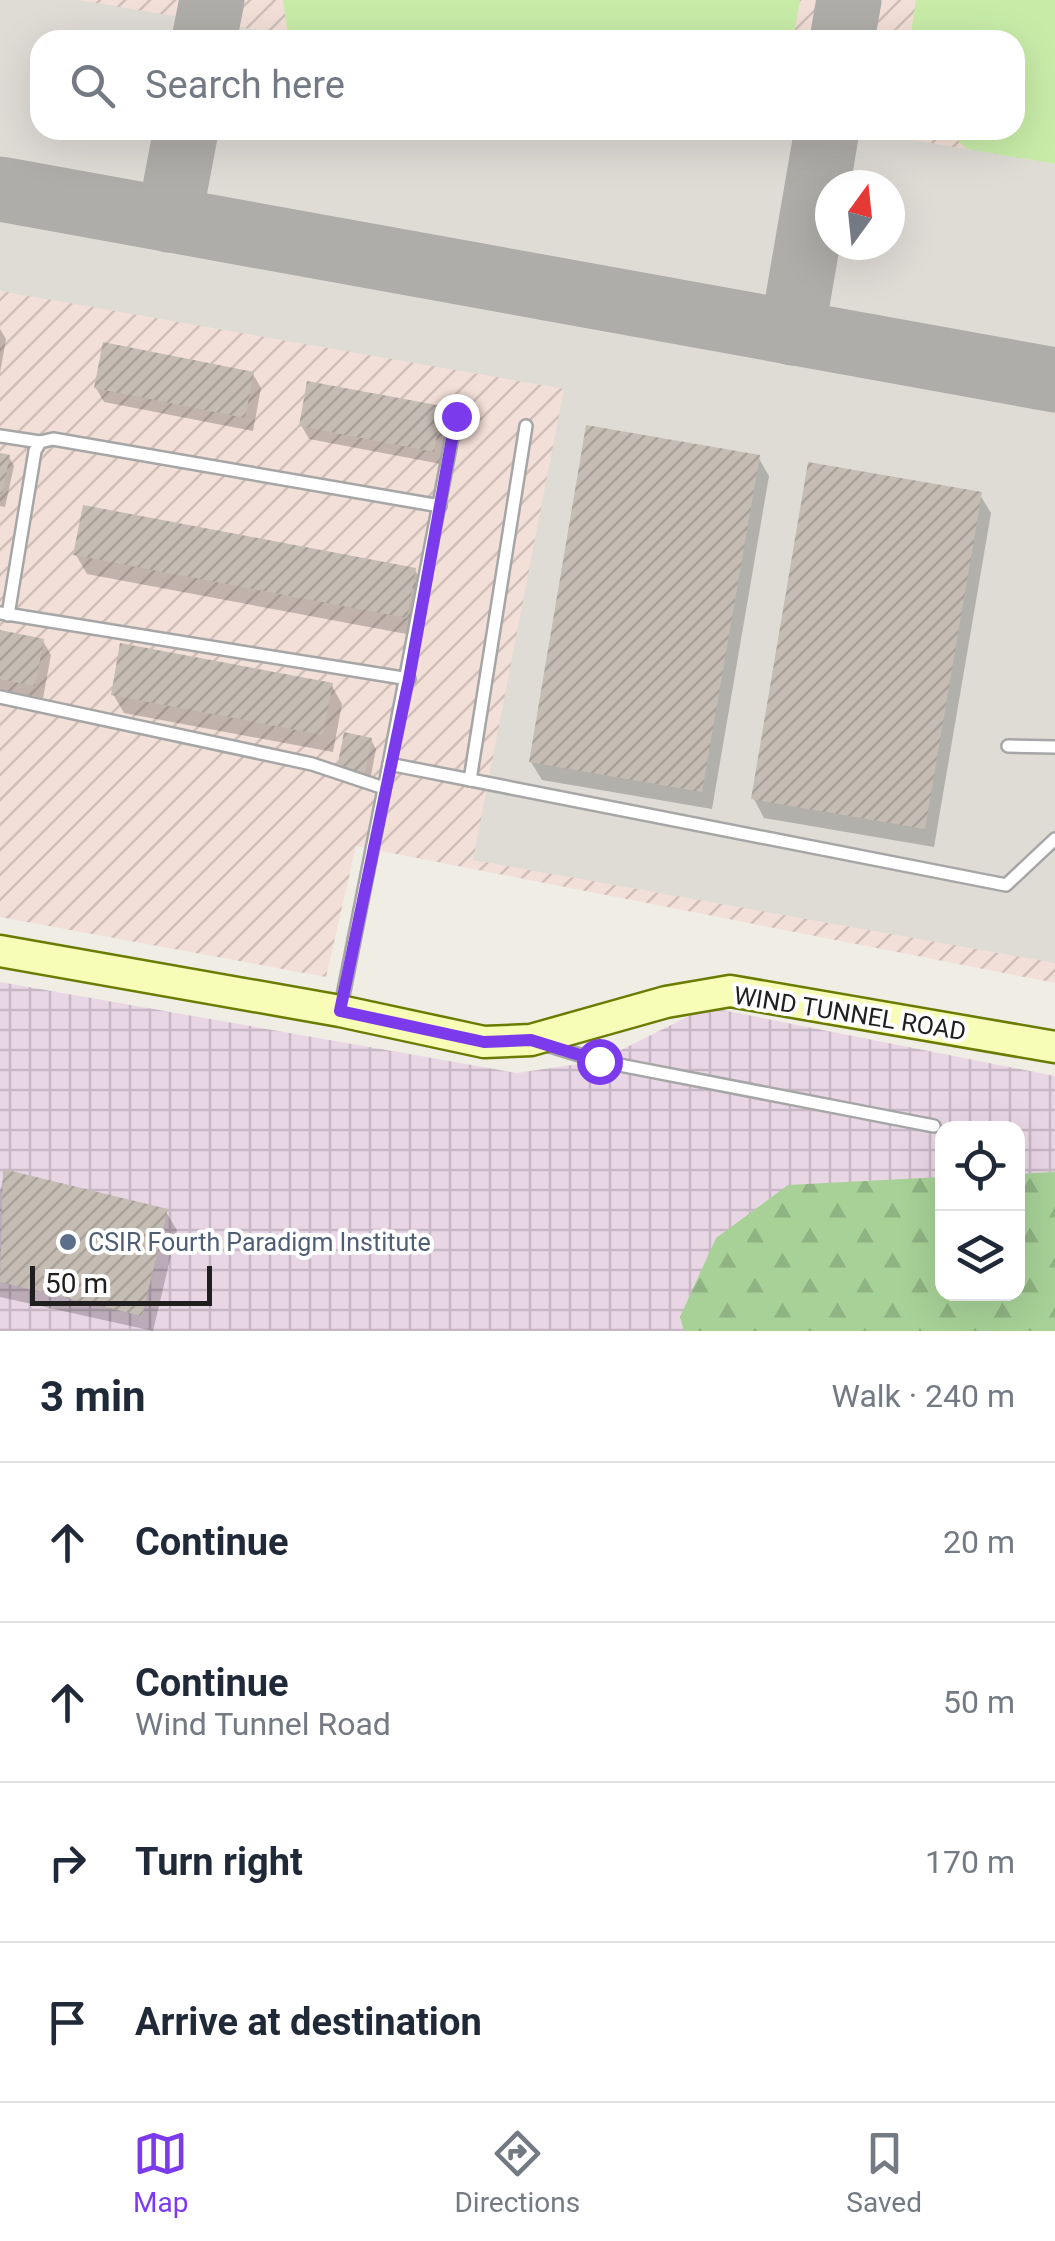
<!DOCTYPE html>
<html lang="en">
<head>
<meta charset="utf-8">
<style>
	:root { --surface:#fff; --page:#f2f2f3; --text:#1f2937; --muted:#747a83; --line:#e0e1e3; --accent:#7c3aed }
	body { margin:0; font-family:Roboto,sans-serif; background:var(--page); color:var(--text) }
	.controls { position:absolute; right:30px; bottom:30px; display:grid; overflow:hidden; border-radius:20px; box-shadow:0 10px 40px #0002 }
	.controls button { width:90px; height:90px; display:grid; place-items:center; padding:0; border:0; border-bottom:2px solid var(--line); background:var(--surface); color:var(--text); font:50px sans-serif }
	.compass { position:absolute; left:815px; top:170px; width:90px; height:90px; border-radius:50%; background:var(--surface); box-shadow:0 10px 40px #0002; rotate:15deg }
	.scale { position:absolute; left:30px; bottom:25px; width:182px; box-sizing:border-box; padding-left:10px; border:5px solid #1f1f1f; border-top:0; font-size:28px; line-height:35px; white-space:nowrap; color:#1f1f1f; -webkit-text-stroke:8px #fff; paint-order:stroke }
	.stop { position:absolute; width:30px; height:30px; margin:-22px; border:8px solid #7c3aed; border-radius:50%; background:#fff }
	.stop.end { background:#7c3aed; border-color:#fff; box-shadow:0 2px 10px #0008 }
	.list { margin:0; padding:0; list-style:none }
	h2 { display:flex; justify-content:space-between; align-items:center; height:130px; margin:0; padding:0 40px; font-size:42px }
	h2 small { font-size:32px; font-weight:400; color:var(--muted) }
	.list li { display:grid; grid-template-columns:65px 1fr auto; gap:30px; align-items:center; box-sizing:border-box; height:160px; padding:0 40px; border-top:2px solid var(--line) }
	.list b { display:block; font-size:38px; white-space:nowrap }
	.list p { margin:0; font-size:32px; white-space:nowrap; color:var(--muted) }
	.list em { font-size:32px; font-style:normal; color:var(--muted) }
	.icon { flex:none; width:55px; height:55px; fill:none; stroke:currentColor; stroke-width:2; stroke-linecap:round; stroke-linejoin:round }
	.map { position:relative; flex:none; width:1055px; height:1331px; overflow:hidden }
	.search { position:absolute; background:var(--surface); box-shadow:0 10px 40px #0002; left:30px; right:30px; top:30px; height:110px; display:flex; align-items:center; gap:25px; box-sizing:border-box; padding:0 35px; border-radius:30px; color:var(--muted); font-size:38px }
	.sheet { height:770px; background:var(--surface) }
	nav { display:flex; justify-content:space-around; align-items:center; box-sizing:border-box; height:140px; border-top:2px solid var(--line); background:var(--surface); font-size:28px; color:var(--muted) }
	nav a { display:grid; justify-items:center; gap:5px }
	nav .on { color:var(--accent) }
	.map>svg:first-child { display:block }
	.industrial { fill:url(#industrial-grid); fill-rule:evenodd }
	.military { fill:url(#military-furrows); fill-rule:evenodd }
	.airport { fill:#dfdcd6; fill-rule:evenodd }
	.grass { fill:#c8eca8 }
	.forest { fill:url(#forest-firs) }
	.shadow { fill:#0003 }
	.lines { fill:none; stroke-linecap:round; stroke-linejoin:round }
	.taxiway { stroke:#aeada9; stroke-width:65 }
	.building { fill:url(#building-hatch) }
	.lane-casing { stroke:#a6a6a6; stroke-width:16 }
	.secondary-casing { stroke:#6a7c00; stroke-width:35 }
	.lane { stroke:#fff; stroke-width:11 }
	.secondary { stroke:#f7fcb6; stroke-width:30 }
	.route { stroke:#7c3aed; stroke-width:12 }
	.service-dot { fill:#5c6f8a; stroke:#fff; stroke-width:4 }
	.labels { text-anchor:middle; stroke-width:8; stroke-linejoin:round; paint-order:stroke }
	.street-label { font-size:25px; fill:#1f1f1f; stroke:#fff }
	.service-label { font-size:25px; fill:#4e5e75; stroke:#fff; text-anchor:start }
</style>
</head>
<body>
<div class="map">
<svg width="1055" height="1331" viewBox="0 0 1055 1331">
	<defs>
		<pattern id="industrial-grid" width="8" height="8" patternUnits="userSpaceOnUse" patternTransform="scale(2.5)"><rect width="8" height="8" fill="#e9d6e5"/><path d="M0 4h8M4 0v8" fill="none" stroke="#c7b7c4"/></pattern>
		<pattern id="military-furrows" width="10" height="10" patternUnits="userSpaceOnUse" patternTransform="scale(2.5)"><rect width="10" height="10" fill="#f2dfd7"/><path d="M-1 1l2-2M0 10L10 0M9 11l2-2" fill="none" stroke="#cfbfb8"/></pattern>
		<pattern id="forest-firs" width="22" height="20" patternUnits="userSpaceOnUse" patternTransform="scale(2.5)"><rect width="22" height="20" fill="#a7d197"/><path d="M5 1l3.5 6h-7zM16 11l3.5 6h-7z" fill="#8fb382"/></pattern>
		<pattern id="building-hatch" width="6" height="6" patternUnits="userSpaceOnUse" patternTransform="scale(2.5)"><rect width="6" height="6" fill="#c5bcb4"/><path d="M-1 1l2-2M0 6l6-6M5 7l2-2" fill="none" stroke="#a9a19a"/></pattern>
	</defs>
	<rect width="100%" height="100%" fill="#f0ede5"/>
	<!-- industrial -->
	<path class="industrial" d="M0,982L517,1073L599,1061L707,1007L1055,1076V1331H0ZM942,1128H1018V1294H942Z"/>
	<!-- military -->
	<path class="military" d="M0,0H1055V983L356,846L326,977L0,917ZM40,40H1015V130H40ZM830,185H890V245H830Z"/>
	<!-- airport -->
	<path class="airport" d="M0,0H78L317,40H40V130H853L1055,164V963L473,860L564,389L0,291ZM830,185H890V245H830Z"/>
	<!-- grass -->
	<g class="grass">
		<polygon points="283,0 800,0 793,40 317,40 288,35"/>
		<polygon points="916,0 1055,0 1055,164 967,149 947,130 1015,130 1015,40 910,40"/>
	</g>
	<!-- forest -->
	<polygon class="forest" points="1055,1172 1055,1331 684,1331 680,1317 716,1238 788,1185 942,1177 942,1294 1018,1294 1018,1174"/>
	<!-- shadow -->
	<g class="shadow">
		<polygon points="0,329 6,339 0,373"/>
		<polygon points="253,374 261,388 253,431 104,402 96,388"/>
		<polygon points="441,409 449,423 441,464 309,439 301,425"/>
		<polygon points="0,455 9,457 14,466 5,507 0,506"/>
		<polygon points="758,457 769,476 712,809 542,780 531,762"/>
		<polygon points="980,495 991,513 934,847 764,818 754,799"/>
		<polygon points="76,555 415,570 425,589 417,636 87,574"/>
		<polygon points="0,633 43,641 51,655 43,698 0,690"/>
		<polygon points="332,686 342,704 333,752 124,713 113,694"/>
		<polygon points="371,740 376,749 370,781 344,776"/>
		<polygon points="5,1172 166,1212 177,1230 153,1331 0,1297 0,1192"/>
	</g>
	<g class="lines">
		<!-- taxiway -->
		<g class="taxiway">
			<polyline points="204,40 212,0"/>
			<polyline points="842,40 849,0"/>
			<polyline points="0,189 1055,380"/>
			<polyline points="169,220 186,130"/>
			<polyline points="792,333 827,130"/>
		</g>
	</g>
	<!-- building -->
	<g class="building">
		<polygon points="103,342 254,372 245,418 94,388"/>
		<polygon points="307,381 442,406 434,452 299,426"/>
		<polygon points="586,425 760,455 702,792 529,762"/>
		<polygon points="0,453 10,455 2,494 0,494"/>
		<polygon points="808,462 982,492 925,829 751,799"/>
		<polygon points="83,505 416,568 407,618 73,555"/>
		<polygon points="0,630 44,639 35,686 0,679"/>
		<polygon points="120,643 333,683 323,735 111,695"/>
		<polygon points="344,732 372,738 365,774 337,768"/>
		<polygon points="3,1169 168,1209 142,1316 0,1282"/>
	</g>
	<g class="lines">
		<defs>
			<g id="lane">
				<polyline points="0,436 40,442"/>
				<polyline points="0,613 409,679"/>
				<polyline points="8,615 35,451 40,442 53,439 440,506"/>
				<polyline points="0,697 312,764 384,788"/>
				<polyline points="1008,746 1055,747"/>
				<polyline points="389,764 456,416"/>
				<polyline points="470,780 526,426"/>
				<polyline points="340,1011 389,764 1006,885 1055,839"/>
				<polyline points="544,1044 599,1061 934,1126"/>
			</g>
			<polyline id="secondary" points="0,951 340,1011 484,1042 531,1040 666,1002 730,991 1055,1047"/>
		</defs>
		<!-- lane casing -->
		<use href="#lane" class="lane-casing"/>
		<!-- secondary casing -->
		<use href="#secondary" class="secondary-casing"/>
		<!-- lane -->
		<use href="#lane" class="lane"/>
		<!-- secondary -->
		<use href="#secondary" class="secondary"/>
	</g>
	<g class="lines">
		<!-- route -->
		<polyline class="route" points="456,416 409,679 340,1011 484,1042 531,1040 599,1061"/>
	</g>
	<!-- markers -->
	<circle class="service-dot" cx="68" cy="1242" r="10"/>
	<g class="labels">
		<!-- street labels -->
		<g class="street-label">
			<text transform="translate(850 1013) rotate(9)" y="9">WIND TUNNEL ROAD</text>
		</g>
		<!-- service labels -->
		<g class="service-label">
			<text x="88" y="1251">CSIR Fourth Paradigm Institute</text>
		</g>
	</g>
</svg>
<div class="controls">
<button><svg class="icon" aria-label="locate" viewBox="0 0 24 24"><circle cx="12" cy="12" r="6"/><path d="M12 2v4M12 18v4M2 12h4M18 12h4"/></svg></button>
<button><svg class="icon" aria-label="layers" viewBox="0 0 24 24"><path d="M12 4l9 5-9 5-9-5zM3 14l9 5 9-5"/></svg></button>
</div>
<svg class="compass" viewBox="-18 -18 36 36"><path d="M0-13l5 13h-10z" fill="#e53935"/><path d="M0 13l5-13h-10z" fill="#747a83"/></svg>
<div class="scale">50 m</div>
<div class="stop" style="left:599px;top:1061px"></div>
<div class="stop end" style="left:456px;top:416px"></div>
<div class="search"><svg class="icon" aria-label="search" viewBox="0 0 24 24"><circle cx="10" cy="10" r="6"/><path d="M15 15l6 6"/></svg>Search here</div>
</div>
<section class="sheet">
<h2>3 min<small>Walk · 240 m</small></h2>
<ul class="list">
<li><svg class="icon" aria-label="ahead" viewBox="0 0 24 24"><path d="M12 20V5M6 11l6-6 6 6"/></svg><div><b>Continue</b></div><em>20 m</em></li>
<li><svg class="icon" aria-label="ahead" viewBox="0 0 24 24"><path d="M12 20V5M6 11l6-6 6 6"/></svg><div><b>Continue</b><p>Wind Tunnel Road</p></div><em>50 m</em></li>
<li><svg class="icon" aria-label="right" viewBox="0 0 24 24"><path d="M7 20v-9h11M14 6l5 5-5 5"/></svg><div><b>Turn right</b></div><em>170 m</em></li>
<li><svg class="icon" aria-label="arrive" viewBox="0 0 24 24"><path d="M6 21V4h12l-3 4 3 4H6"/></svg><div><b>Arrive at destination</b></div></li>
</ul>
</section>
<nav>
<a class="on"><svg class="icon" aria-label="map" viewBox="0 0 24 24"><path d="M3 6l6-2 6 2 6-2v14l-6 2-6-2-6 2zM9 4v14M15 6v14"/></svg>Map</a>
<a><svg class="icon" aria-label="directions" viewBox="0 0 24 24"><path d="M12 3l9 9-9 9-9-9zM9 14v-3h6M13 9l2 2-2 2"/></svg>Directions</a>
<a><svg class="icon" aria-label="saved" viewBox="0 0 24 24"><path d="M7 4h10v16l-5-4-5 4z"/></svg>Saved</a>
</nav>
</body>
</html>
